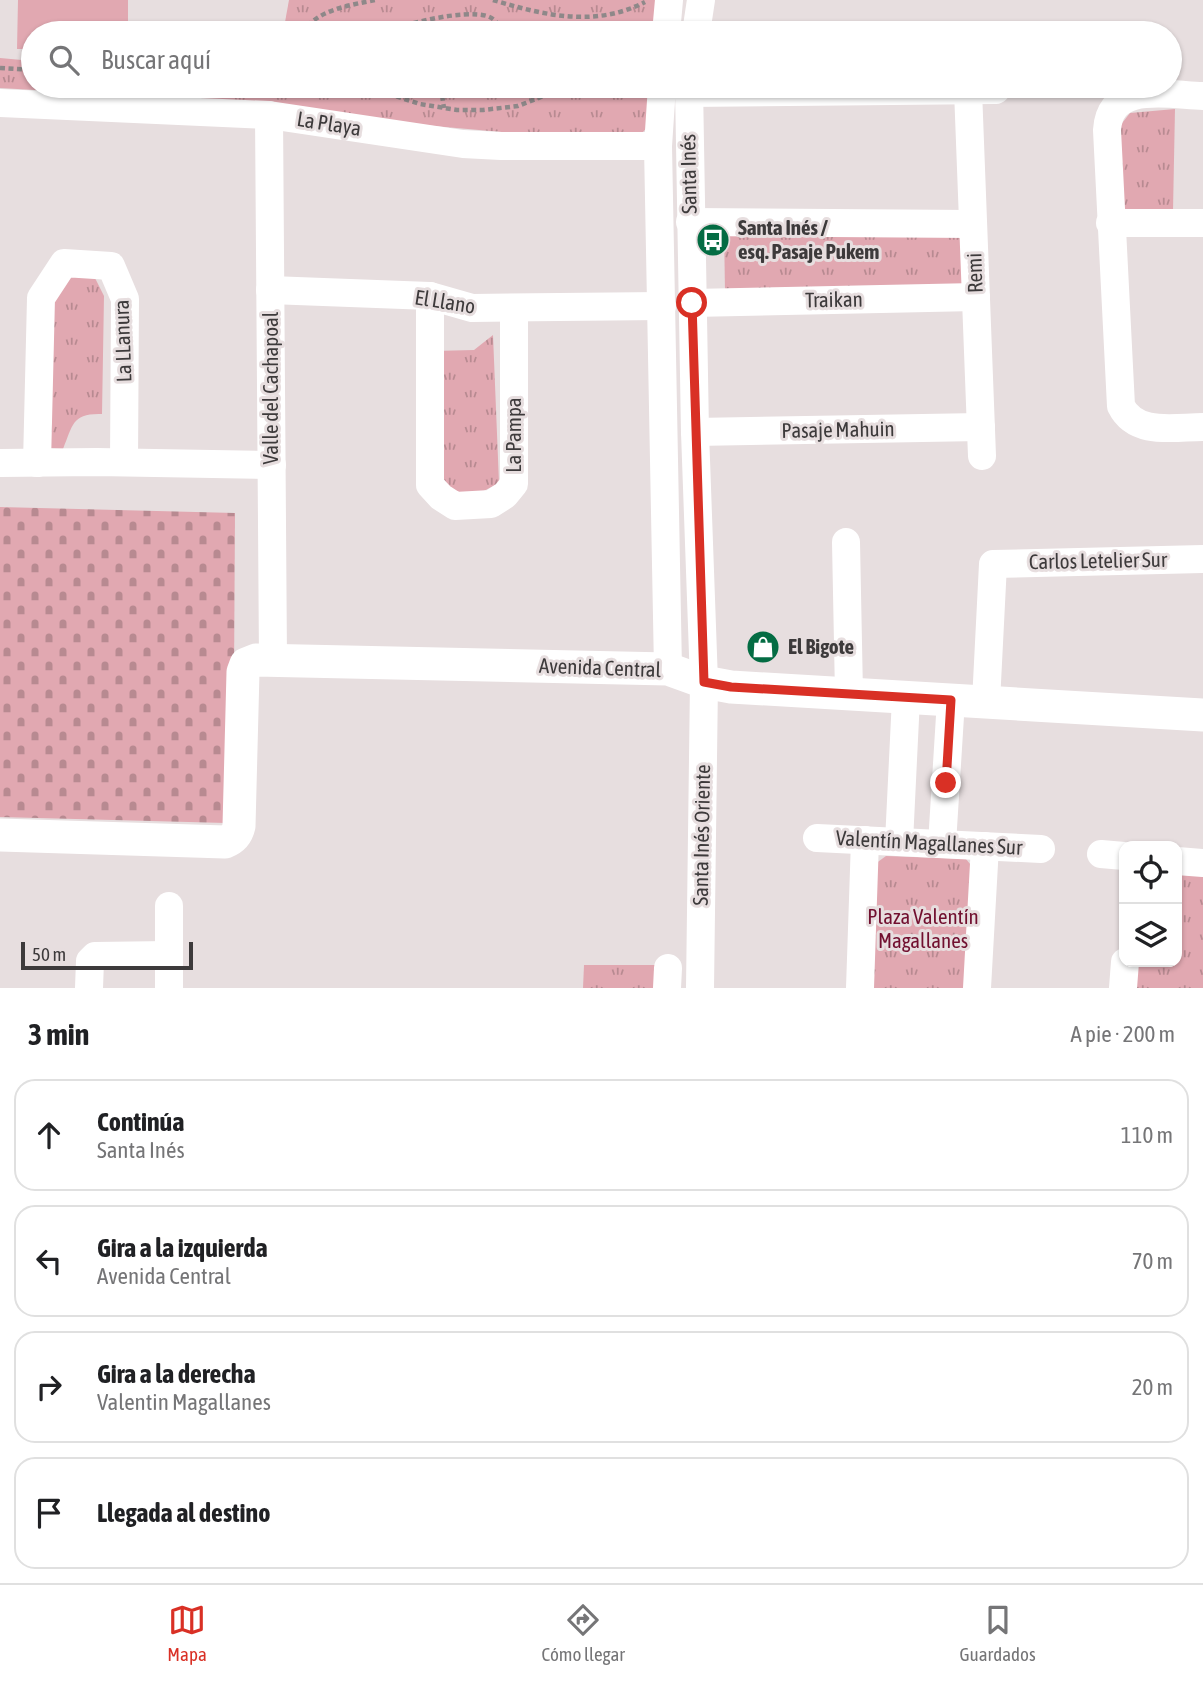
<!DOCTYPE html>
<html lang="es">
<head>
<meta charset="utf-8">
<style>
	:root { --surface:#fff; --page:#f2f2f2; --text:#202124; --muted:#757577; --line:#e0e0e0; --accent:#d93025 }
	body { margin:0; font-family:"Asap Condensed",sans-serif; background:var(--page); color:var(--text) }
	.controls { position:absolute; right:21px; bottom:21px; display:grid; overflow:hidden; border-radius:14px; box-shadow:0 2px 5px #0004 }
	.controls button { width:63px; height:63px; display:grid; place-items:center; padding:0; border:0; border-bottom:2px solid var(--line); background:var(--surface); color:var(--text); font:35px sans-serif }
	.scale { position:absolute; left:21px; bottom:18px; width:172px; box-sizing:border-box; padding-left:7px; border:4px solid #3d3a3b; border-top:0; font-size:19px; line-height:24px; white-space:nowrap; color:#3d3a3b; -webkit-text-stroke:5px #e7dedf; paint-order:stroke }
	.stop { position:absolute; width:21px; height:21px; margin:-16px; border:5px solid #d93025; border-radius:50%; background:#fff }
	.stop.end { background:#d93025; border-color:#fff; box-shadow:0 2px 7px #0008 }
	.list { margin:0; padding:0; list-style:none }
	h2 { display:flex; justify-content:space-between; align-items:center; height:91px; margin:0; padding:0 28px; font-size:30px }
	h2 small { font-size:23px; font-weight:400; color:var(--muted) }
	.list li { display:grid; grid-template-columns:46px 1fr auto; gap:21px; align-items:center; box-sizing:border-box; height:112px; margin:0 14px 14px; padding:0 14px; border:2px solid var(--line); border-radius:21px }
	.list b { display:block; font-size:26px; white-space:nowrap }
	.list p { margin:0; font-size:23px; white-space:nowrap; color:var(--muted) }
	.list em { font-size:23px; font-style:normal; color:var(--muted) }
	.icon { flex:none; width:38px; height:38px; fill:none; stroke:currentColor; stroke-width:2; stroke-linecap:round; stroke-linejoin:round }
	.map { position:relative; flex:none; width:1203px; height:988px; overflow:hidden }
	.search { position:absolute; background:var(--surface); box-shadow:0 2px 5px #0004; left:21px; right:21px; top:21px; height:77px; display:flex; align-items:center; gap:18px; box-sizing:border-box; padding:0 24px; border-radius:38px; color:var(--muted); font-size:26px }
	.sheet { height:595px; background:var(--surface) }
	nav { display:flex; justify-content:space-around; align-items:center; box-sizing:border-box; height:98px; border-top:2px solid var(--line); background:var(--surface); font-size:19px; color:var(--muted) }
	nav a { display:grid; justify-items:center; gap:4px }
	nav .on { color:var(--accent) }
	.map>svg:first-child { display:block }
	.grass { fill:url(#grass-tufts) }
	.cemetery { fill:url(#cemetery-stones) }
	.garden { fill:#e1a8b1 }
	.lines { fill:none; stroke-linecap:round; stroke-linejoin:round }
	.path { stroke:#8e8889; stroke-width:4.5; stroke-dasharray:5 3.5; stroke-linecap:butt }
	.minor { stroke:#fff; stroke-width:28 }
	.tertiary { stroke:#fff; stroke-width:33 }
	.route { stroke:#d93025; stroke-width:9 }
	.labels { text-anchor:middle; stroke-width:6; stroke-linejoin:round; paint-order:stroke }
	.street-label { font-size:21px; fill:#3d3a3b; stroke:#e7dedf }
	.poi-label { font-size:21px; font-weight:bold; fill:#3d3a3b; stroke:#e7dedf; text-anchor:start }
	.park-label { font-size:21px; fill:#710f2f; stroke:#e7dedf }
</style>
</head>
<body>
<div class="map">
<svg width="1203" height="988" viewBox="0 0 1203 988">
	<defs>
		<pattern id="grass-tufts" width="24" height="20" patternUnits="userSpaceOnUse" patternTransform="scale(1.75)"><rect width="24" height="20" fill="#e1a8b1"/><path d="M3 7l-1-3M5 7V3M7 7l1-3M15 17l-1-3M17 17v-4M19 17l1-3" fill="none" stroke="#b88a91"/></pattern>
		<pattern id="cemetery-stones" width="16" height="16" patternUnits="userSpaceOnUse" patternTransform="scale(1.75)"><rect width="16" height="16" fill="#e1a8b1"/><path d="M2 7V4a2 2 0 0 1 4 0v3zM10 15v-3a2 2 0 0 1 4 0v3z" fill="#b88a91"/></pattern>
	</defs>
	<rect width="100%" height="100%" fill="#e7dedf"/>
	<!-- grass -->
	<g class="grass">
		<polygon points="289,0 663,0 660,33 283,33"/>
		<polygon points="0,58 33,61 33,86 654,86 655,119 642,133 514,133 400,123 279,104 0,88"/>
		<polygon points="1175,109 1173,211 1123,213 1119,127 1130,113"/>
		<polygon points="724,229 954,233 963,241 966,287 725,293"/>
		<path d="M57,273L95,278L104,296L102,414C72,413 73,425 63,449L40,447Z"/>
		<polygon points="493,335 499,483 478,494 459,499 440,485 433,351 474,350"/>
		<polygon points="886,856 966,859 975,870 973,988 871,988 875,864"/>
		<polygon points="1177,873 1203,875 1203,988 1133,988 1135,962 1177,962"/>
		<polygon points="584,965 656,965 656,988 583,988"/>
	</g>
	<!-- cemetery -->
	<polygon class="cemetery" points="0,507 235,513 234,679 226,823 0,817"/>
	<!-- garden -->
	<polygon class="garden" points="18,0 128,0 128,33 33,33 33,49 17,49"/>
	<g class="lines">
		<!-- path -->
		<g class="path">
			<path d="M493,0C543,15 595,28 645,2"/>
			<path d="M303,33C315,10 351,5 375,0"/>
			<path d="M381,33C404,24 464,9 487,16C496,19 499,25 500,33"/>
			<polyline points="0,68 33,70"/>
			<polyline points="248,86 261,87"/>
			<polyline points="364,86 420,104 457,110 483,110 518,106 569,86"/>
			<polyline points="419,86 442,95 444,108"/>
			<polyline points="528,86 534,100"/>
			<polyline points="298,91 309,93 320,86"/>
		</g>
		<!-- minor -->
		<g class="minor">
			<polyline points="666,33 669,0"/>
			<polyline points="696,33 701,0"/>
			<polyline points="662,86 658,146 668,669"/>
			<polyline points="689,86 695,432 704,682 700,988"/>
			<polyline points="968,90 982,456"/>
			<polyline points="688,93 996,90"/>
			<path d="M1203,96C1168,95 1110,81 1107,130L1121,406C1136,436 1174,427 1203,427"/>
			<polyline points="0,103 269,115 463,144 501,146 658,146"/>
			<polyline points="269,115 273,660"/>
			<polyline points="690,222 973,224"/>
			<polyline points="1110,223 1203,223"/>
			<polyline points="270,290 430,296 472,308 662,306"/>
			<polyline points="430,296 430,485 441,497 455,506 491,504 505,495 514,484 514,308"/>
			<polyline points="692,303 976,297"/>
			<polyline points="695,432 981,427"/>
			<polyline points="0,463 97,462 272,465"/>
			<polyline points="37,463 41,298 64,263 111,266 125,299 124,462"/>
			<polyline points="846,542 849,694"/>
			<polyline points="986,702 993,564 1203,559"/>
			<polyline points="817,838 1041,849"/>
			<polyline points="899,842 906,698"/>
			<polyline points="942,844 951,700"/>
			<polyline points="1101,854 1124,856"/>
			<polyline points="1177,861 1203,863"/>
			<polyline points="89,988 90,961 95,956 169,955"/>
			<polyline points="169,988 169,906"/>
			<polyline points="667,988 668,968"/>
			<polyline points="860,988 865,840"/>
			<polyline points="977,988 985,846"/>
			<polyline points="1123,988 1125,962"/>
		</g>
		<!-- tertiary -->
		<path class="tertiary" d="M0,835L225,842C233,839 237,835 239,826L243,672L246,664L256,660L668,669L704,682L731,687L1203,715"/>
	</g>
	<g class="lines">
		<!-- route -->
		<polyline class="route" points="692,303 704,682 731,687 951,700 946,783"/>
	</g>
	<!-- icons -->
	<defs>
		<symbol id="bus-disc" viewBox="-11 -11 22 22"><circle r="9.5" fill="#046c43" stroke="#e7dedf"/><path d="M-5-6H5V4H4V6H2V4H-2V6H-4V4H-5ZM-3.5-4V0h7V-4ZM-3.5 1.2v1.5H-2V1.2ZM2 1.2v1.5H3.5V1.2Z" fill="#fff"/></symbol>
		<symbol id="shop-disc" viewBox="-11 -11 22 22"><circle r="9.5" fill="#046c43" stroke="#e7dedf"/><path d="M-5-2.5h2.3a2.7 3.5 0 0 1 5.4 0H5L5.5 6h-11ZM-1.5-2.5h3a1.5 2.3 0 0 0-3 0Z" fill="#fff"/></symbol>
	</defs>
	<g fill-rule="evenodd">
		<use href="#bus-disc" x="694" y="221" width="38" height="38"/>
		<use href="#shop-disc" x="744" y="628" width="38" height="38"/>
	</g>
	<g class="labels">
		<!-- street labels -->
		<g class="street-label">
			<text transform="translate(329 124) rotate(9)" y="7">La Playa</text>
			<text transform="translate(689 174) rotate(-91)" y="7">Santa Inés</text>
			<text transform="translate(975 273) rotate(-92)" y="7">Remi</text>
			<text transform="translate(834 300) rotate(-1)" y="7">Traikan</text>
			<text transform="translate(445 302) rotate(9)" y="7">El Llano</text>
			<text transform="translate(123 341) rotate(-92)" y="7">La LLanura</text>
			<text transform="translate(271 388) rotate(-90)" y="7">Valle del Cachapoal</text>
			<text transform="translate(838 430) rotate(-1)" y="7">Pasaje Mahuin</text>
			<text transform="translate(514 435) rotate(-90)" y="7">La Pampa</text>
			<text transform="translate(1098 561) rotate(-1)" y="7">Carlos Letelier Sur</text>
			<text transform="translate(600 668) rotate(2)" y="7">Avenida Central</text>
			<text transform="translate(702 835) rotate(-89)" y="7">Santa Inés Oriente</text>
			<text transform="translate(929 843) rotate(3)" y="7">Valentín Magallanes Sur</text>
		</g>
		<!-- poi labels -->
		<g class="poi-label">
			<text x="738" y="235">Santa Inés /<tspan x="738" dy="24">esq. Pasaje Pukem</tspan></text>
			<text x="788" y="654">El Bigote</text>
		</g>
		<!-- park labels -->
		<g class="park-label">
			<text x="923" y="924">Plaza Valentín<tspan x="923" dy="24">Magallanes</tspan></text>
		</g>
	</g>
</svg>
<div class="controls">
<button><svg class="icon" aria-label="locate" viewBox="0 0 24 24"><circle cx="12" cy="12" r="6"/><path d="M12 2v4M12 18v4M2 12h4M18 12h4"/></svg></button>
<button><svg class="icon" aria-label="layers" viewBox="0 0 24 24"><path d="M12 4l9 5-9 5-9-5zM3 14l9 5 9-5"/></svg></button>
</div>
<div class="scale">50 m</div>
<div class="stop" style="left:692px;top:303px"></div>
<div class="stop end" style="left:946px;top:783px"></div>
<div class="search"><svg class="icon" aria-label="search" viewBox="0 0 24 24"><circle cx="10" cy="10" r="6"/><path d="M15 15l6 6"/></svg>Buscar aquí</div>
</div>
<section class="sheet">
<h2>3 min<small>A pie · 200 m</small></h2>
<ul class="list">
<li><svg class="icon" aria-label="ahead" viewBox="0 0 24 24"><path d="M12 20V5M6 11l6-6 6 6"/></svg><div><b>Continúa</b><p>Santa Inés</p></div><em>110 m</em></li>
<li><svg class="icon" aria-label="left" viewBox="0 0 24 24"><path d="M17 20v-9H6M10 6l-5 5 5 5"/></svg><div><b>Gira a la izquierda</b><p>Avenida Central</p></div><em>70 m</em></li>
<li><svg class="icon" aria-label="right" viewBox="0 0 24 24"><path d="M7 20v-9h11M14 6l5 5-5 5"/></svg><div><b>Gira a la derecha</b><p>Valentin Magallanes</p></div><em>20 m</em></li>
<li><svg class="icon" aria-label="arrive" viewBox="0 0 24 24"><path d="M6 21V4h12l-3 4 3 4H6"/></svg><div><b>Llegada al destino</b></div></li>
</ul>
</section>
<nav>
<a class="on"><svg class="icon" aria-label="map" viewBox="0 0 24 24"><path d="M3 6l6-2 6 2 6-2v14l-6 2-6-2-6 2zM9 4v14M15 6v14"/></svg>Mapa</a>
<a><svg class="icon" aria-label="directions" viewBox="0 0 24 24"><path d="M12 3l9 9-9 9-9-9zM9 14v-3h6M13 9l2 2-2 2"/></svg>Cómo llegar</a>
<a><svg class="icon" aria-label="saved" viewBox="0 0 24 24"><path d="M7 4h10v16l-5-4-5 4z"/></svg>Guardados</a>
</nav>
</body>
</html>
